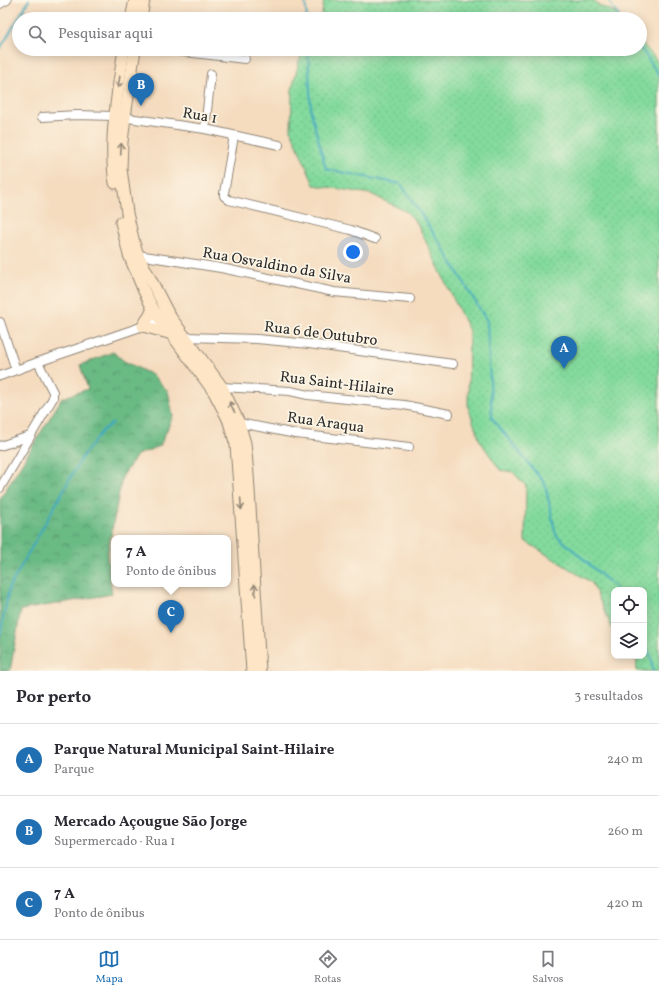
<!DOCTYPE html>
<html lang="pt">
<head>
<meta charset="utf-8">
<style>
	:root { --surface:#fff; --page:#f7f7f7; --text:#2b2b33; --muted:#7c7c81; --line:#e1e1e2; --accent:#1f6fb2 }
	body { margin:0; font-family:Vollkorn,serif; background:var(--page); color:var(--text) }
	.controls { position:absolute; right:12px; bottom:12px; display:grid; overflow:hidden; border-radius:8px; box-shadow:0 2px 10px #0003 }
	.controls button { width:36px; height:36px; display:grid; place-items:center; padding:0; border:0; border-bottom:1px solid var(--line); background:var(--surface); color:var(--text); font:20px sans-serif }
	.you { position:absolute; left:353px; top:252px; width:14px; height:14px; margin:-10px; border:3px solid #fff; border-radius:50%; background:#1a73e8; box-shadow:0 0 0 6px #1a73e833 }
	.badge { display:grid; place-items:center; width:26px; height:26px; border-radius:50%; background:var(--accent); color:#fff; font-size:13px; font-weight:700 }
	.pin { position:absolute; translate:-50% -33px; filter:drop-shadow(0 1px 2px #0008) }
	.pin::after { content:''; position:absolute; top:21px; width:14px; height:12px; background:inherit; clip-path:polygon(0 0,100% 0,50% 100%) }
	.popup { position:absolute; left:111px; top:535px; width:120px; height:52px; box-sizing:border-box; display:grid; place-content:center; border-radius:8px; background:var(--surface); filter:drop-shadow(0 1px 3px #0005); font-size:13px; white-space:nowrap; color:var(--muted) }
	.popup b { font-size:15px; color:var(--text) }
	.popup::after { content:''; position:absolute; left:50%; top:100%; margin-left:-8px; border:8px solid transparent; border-top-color:var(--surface) }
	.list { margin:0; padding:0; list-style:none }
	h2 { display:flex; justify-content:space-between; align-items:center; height:52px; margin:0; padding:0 16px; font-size:17px }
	h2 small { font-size:13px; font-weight:400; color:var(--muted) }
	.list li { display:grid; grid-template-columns:26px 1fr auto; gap:12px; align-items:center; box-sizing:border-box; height:72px; padding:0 16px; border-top:1px solid var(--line) }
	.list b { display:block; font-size:15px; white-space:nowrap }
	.list p { margin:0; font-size:13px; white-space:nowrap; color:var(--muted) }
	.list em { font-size:13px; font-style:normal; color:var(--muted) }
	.icon { flex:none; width:22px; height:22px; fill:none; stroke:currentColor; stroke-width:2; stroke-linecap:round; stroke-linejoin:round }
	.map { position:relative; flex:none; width:659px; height:671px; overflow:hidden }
	.search { position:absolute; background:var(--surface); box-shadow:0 2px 10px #0003; left:12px; right:12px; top:12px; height:44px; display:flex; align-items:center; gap:10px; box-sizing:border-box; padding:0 14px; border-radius:22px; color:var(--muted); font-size:15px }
	.sheet { height:268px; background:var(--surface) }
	nav { display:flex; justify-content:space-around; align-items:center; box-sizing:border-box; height:56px; border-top:1px solid var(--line); background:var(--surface); font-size:11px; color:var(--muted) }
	nav a { display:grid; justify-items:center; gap:2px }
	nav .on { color:var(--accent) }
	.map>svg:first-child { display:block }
	.forest { fill:url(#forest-crowns); stroke:#4a7258 }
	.park { fill:url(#park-dots); stroke:#578264 }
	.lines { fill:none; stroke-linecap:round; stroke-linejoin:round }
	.stream { stroke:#3ea9be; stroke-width:2 }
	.minor-casing { stroke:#908475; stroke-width:10 }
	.secondary-casing { stroke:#908475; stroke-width:13 }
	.minor { stroke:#fff; stroke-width:8 }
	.secondary { stroke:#fde5c5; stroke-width:11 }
	.oneway { stroke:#948878 }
	.labels { text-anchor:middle; stroke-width:3.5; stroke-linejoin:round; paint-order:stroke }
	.street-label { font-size:15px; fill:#2b2b2b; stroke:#fcf5e5 }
</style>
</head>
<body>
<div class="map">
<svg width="659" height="671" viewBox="0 0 659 671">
	<defs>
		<pattern id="forest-crowns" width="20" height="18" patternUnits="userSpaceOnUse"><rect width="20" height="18" fill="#6aba84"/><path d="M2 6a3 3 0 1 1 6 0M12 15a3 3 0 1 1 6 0" fill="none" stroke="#57976c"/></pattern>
		<pattern id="park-dots" width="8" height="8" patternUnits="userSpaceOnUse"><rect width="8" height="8" fill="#83da9d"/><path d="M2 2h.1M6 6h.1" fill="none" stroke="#71bb87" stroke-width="1.8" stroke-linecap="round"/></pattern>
	</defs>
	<rect width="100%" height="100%" fill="#fcf5e5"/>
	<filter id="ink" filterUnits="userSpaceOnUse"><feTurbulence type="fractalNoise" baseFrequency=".025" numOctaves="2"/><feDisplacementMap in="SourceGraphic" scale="8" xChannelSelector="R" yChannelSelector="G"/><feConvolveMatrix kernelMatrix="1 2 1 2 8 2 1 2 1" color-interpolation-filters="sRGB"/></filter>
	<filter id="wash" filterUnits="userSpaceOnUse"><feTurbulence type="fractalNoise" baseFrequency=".012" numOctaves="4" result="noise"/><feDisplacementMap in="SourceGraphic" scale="16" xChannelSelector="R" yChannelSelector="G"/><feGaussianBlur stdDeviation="0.9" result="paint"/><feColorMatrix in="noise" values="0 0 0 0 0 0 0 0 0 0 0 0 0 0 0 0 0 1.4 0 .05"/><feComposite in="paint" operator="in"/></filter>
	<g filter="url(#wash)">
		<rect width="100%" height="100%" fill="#f5dcbf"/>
		<!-- forest -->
		<polygon class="forest" points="113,352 124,361 152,375 168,391 173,416 160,446 137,455 122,477 107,556 112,594 21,610 10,671 0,671 0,499 62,398 88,389 80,365"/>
		<!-- park -->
		<g class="park">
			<polygon points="324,0 593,0 600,6 613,11 620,19 321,19"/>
			<polygon points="640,41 659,63 659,671 637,671 636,656 644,656 644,590 614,590 614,631 612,628 592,583 525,541 526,486 513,472 500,470 480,441 468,407 469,331 417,223 407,212 371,194 314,185 291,131 292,90 299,61 305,49 640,49"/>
		</g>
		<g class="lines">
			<!-- stream -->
			<g class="stream">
				<polyline points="305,0 307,19"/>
				<polyline points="608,0 621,19"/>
				<polyline points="640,47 659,75"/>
				<polyline points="0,49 29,0"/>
				<polyline points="308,49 311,112 326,169 401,184 442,246 487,321 492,418 545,484 556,535 614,586 616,590"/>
				<polyline points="0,636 9,588 82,457 103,430 113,423"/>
				<polyline points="644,643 651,657 653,671"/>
			</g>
		</g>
	</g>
	<g filter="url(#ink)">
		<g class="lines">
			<defs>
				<g id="minor">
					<polyline points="0,4 7,0"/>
					<polyline points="159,49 245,59"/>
					<polyline points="42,117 77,115 114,116 205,129 279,145"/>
					<polyline points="205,129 211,74"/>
					<polyline points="234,136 224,193 224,196 229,200 351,230 375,239"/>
					<polyline points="138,255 221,268 334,292 410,299"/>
					<polyline points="0,322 16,370"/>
					<polyline points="185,337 257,339 309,344 453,364"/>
					<polyline points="0,376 38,362 161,320"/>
					<polyline points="222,387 290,391 308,395 404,405 449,414"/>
					<polyline points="239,423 296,434 409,447"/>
					<polyline points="0,446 30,436"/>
					<polyline points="0,488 53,398 53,392 38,362"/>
				</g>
				<g id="secondary">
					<polyline points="131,19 135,0"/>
					<polyline points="141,19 144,0"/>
					<polyline points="135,49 125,117 122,142 121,169 127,213 134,243 138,255 169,315 222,387 239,423 245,443 248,474 260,671"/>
					<path d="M115,183C110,151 114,120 118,89C120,75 122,62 124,49"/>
					<polyline points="121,222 129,255 143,289 153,309 214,392 228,419 236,445 252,671"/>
					<polyline points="153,309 150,315 143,326 172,334"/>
				</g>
			</defs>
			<!-- minor casing -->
			<use href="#minor" class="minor-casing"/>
			<!-- secondary casing -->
			<use href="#secondary" class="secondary-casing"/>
			<!-- minor -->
			<use href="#minor" class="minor"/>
			<!-- secondary -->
			<use href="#secondary" class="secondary"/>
		</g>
		<!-- one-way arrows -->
		<defs><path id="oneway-shaft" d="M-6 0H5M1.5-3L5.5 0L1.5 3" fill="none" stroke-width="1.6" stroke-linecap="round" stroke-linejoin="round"/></defs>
		<g class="oneway">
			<use href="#oneway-shaft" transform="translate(119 82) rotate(98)"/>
			<use href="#oneway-shaft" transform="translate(121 149) rotate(-87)"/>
			<use href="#oneway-shaft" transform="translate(232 407) rotate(-116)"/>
			<use href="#oneway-shaft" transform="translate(241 504) rotate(86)"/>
			<use href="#oneway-shaft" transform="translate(255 590) rotate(-94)"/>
		</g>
	</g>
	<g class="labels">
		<!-- street labels -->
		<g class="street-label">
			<text transform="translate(200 115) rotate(10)" y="5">Rua 1</text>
			<text transform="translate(277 265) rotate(10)" y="5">Rua Osvaldino da Silva</text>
			<text transform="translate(321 333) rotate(7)" y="5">Rua 6 de Outubro</text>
			<text transform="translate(337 383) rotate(7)" y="5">Rua Saint-Hilaire</text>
			<text transform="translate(326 422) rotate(8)" y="5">Rua Araqua</text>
		</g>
	</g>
</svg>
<div class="controls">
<button><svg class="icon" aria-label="locate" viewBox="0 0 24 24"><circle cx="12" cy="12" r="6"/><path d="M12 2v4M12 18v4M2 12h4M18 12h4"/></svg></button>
<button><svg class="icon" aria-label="layers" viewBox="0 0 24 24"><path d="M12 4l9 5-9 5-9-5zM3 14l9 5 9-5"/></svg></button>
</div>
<div class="you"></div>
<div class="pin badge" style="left:564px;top:369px">A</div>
<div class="pin badge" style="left:141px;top:106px">B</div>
<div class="pin badge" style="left:171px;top:633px">C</div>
<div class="popup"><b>7 A</b>Ponto de ônibus</div>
<div class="search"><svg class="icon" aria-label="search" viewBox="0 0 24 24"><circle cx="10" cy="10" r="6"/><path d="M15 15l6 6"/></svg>Pesquisar aqui</div>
</div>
<section class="sheet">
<h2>Por perto<small>3 resultados</small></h2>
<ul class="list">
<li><span class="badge">A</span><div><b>Parque Natural Municipal Saint-Hilaire</b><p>Parque</p></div><em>240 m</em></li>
<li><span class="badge">B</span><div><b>Mercado Açougue São Jorge</b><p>Supermercado · Rua 1</p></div><em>260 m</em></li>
<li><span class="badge">C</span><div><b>7 A</b><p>Ponto de ônibus</p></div><em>420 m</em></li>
</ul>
</section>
<nav>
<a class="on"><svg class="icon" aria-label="map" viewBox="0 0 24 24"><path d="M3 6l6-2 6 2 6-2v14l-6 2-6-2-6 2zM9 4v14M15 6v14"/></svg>Mapa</a>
<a><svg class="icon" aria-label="directions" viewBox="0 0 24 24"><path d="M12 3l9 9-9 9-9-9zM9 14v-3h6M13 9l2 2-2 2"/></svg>Rotas</a>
<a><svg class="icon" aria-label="saved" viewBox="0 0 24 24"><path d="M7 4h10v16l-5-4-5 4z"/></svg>Salvos</a>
</nav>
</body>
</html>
